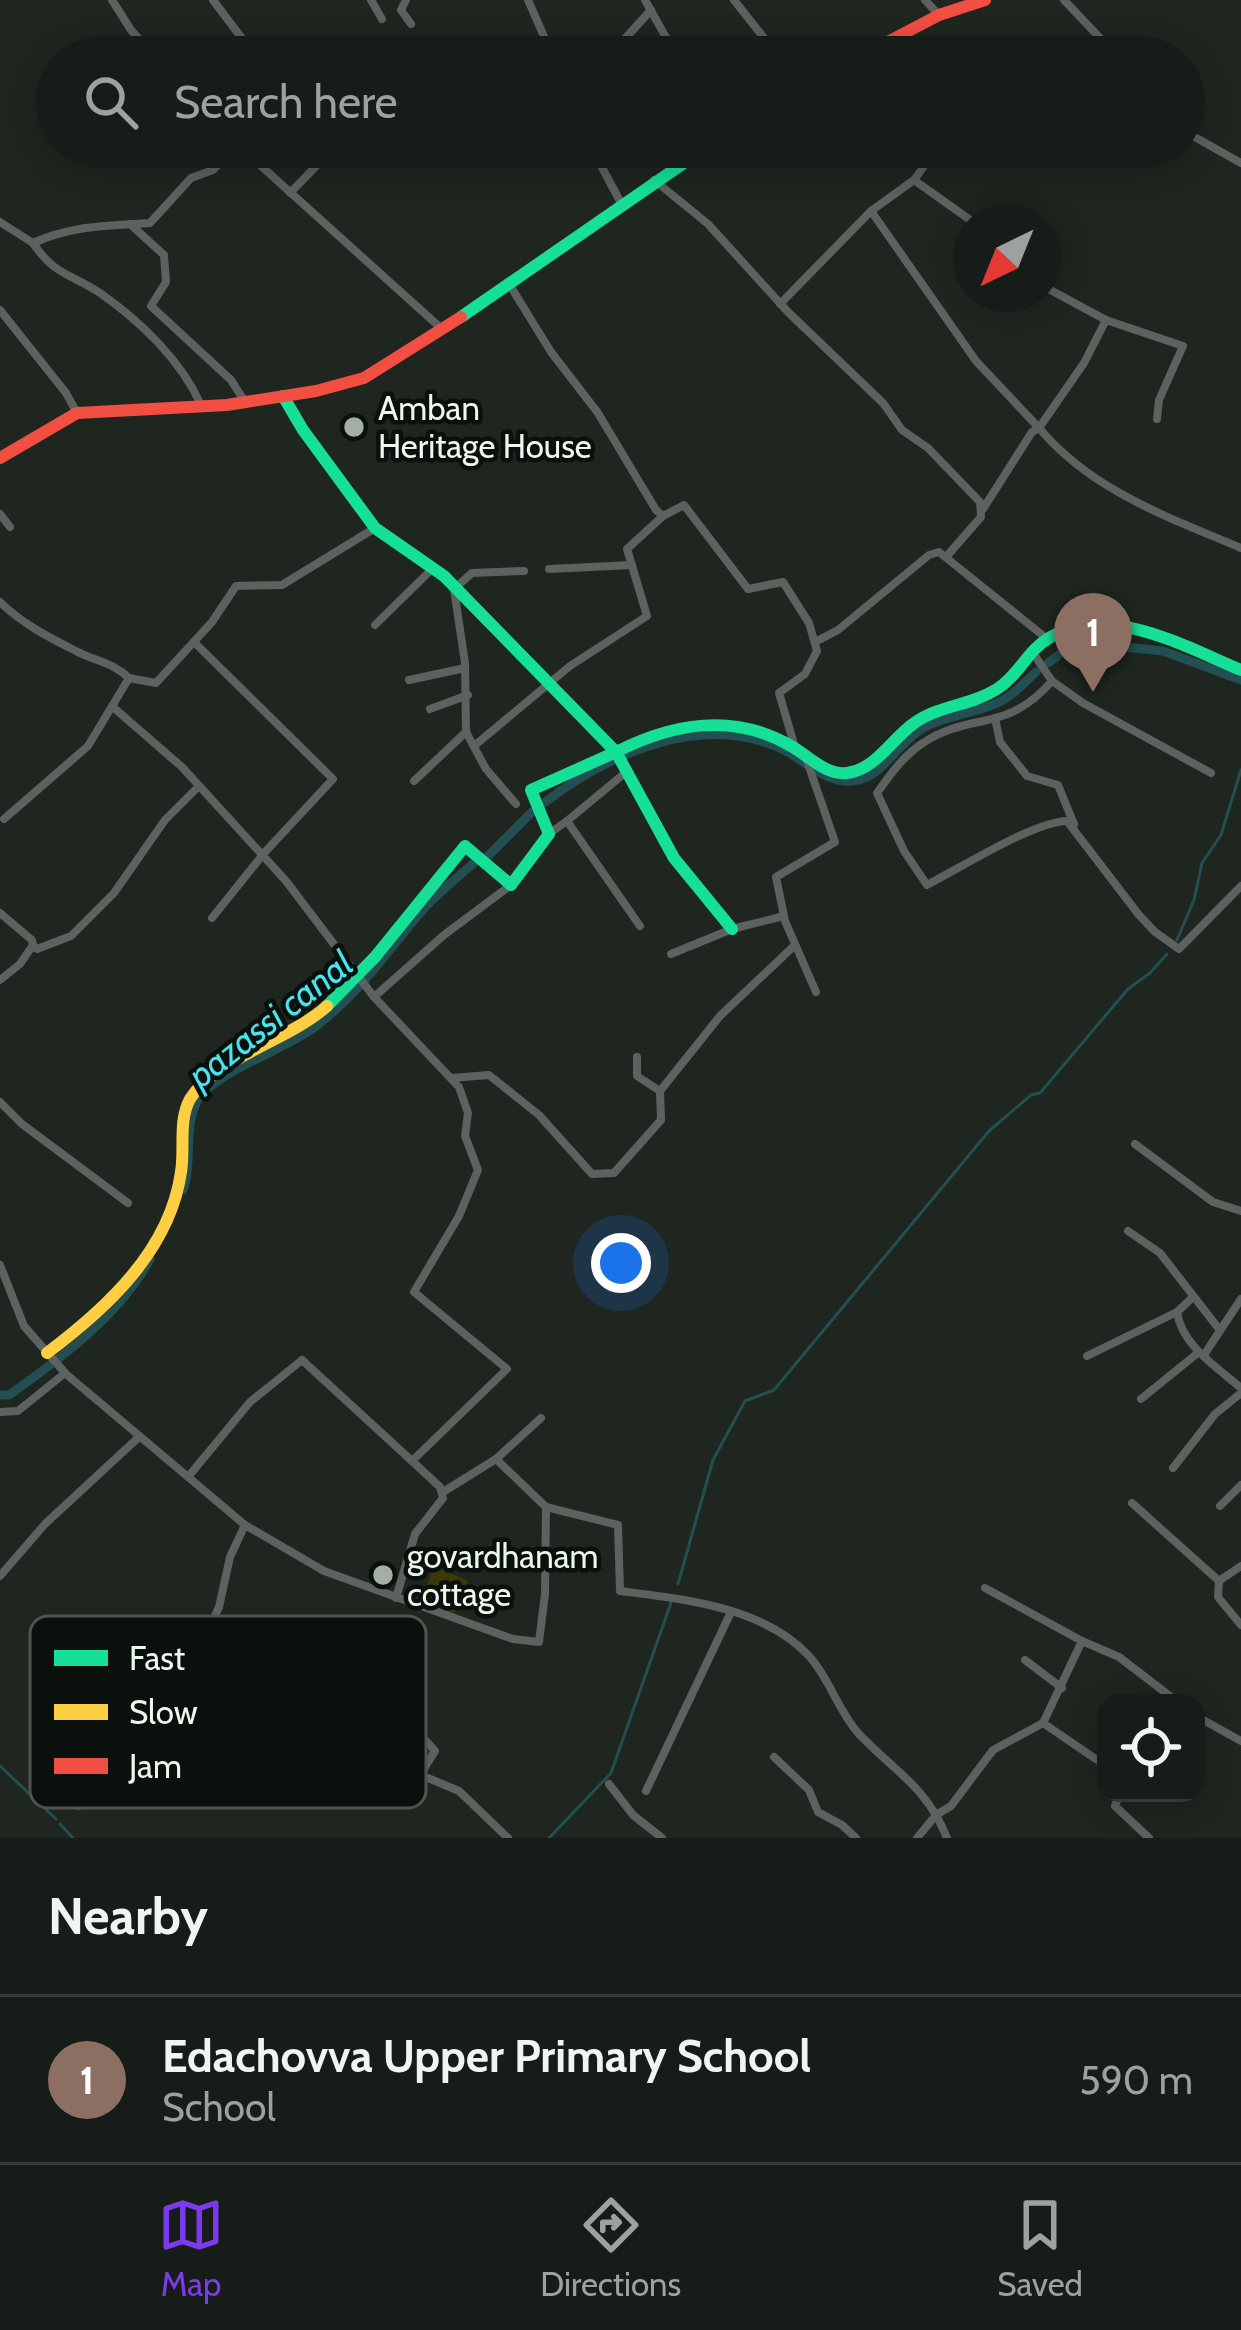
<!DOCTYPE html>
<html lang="en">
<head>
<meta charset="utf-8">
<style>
	:root { --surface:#161c17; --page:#232924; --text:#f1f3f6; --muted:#9ea1a1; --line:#353a36; --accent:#7c3aed }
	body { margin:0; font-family:Cabin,sans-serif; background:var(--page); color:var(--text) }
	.controls { position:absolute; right:36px; bottom:36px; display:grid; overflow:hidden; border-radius:24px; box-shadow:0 6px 30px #0003 }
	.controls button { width:108px; height:108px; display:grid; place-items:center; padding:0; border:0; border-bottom:3px solid var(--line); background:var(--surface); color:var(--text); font:60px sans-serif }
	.compass { position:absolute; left:953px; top:204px; width:108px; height:108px; border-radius:50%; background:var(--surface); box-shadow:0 6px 30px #0003; rotate:223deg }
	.you { position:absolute; left:621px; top:1263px; width:42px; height:42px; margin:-30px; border:9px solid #fff; border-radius:50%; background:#1a73e8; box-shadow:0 0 0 18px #1a73e833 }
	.badge { display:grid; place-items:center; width:78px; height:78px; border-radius:50%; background:var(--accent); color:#fff; font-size:39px; font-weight:700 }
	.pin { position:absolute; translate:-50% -99px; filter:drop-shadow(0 3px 6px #0008) }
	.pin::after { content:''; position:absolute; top:63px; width:42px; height:36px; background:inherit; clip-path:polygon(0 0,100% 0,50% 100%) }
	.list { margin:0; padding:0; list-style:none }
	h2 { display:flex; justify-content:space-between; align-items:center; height:156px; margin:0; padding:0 48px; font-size:51px }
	h2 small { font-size:39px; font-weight:400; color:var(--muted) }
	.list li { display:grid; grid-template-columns:78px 1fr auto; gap:36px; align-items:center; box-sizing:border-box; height:168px; padding:0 48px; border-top:3px solid var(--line) }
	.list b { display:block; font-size:45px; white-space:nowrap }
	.list p { margin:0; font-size:39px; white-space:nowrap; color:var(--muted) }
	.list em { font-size:39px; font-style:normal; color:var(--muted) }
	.icon { flex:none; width:66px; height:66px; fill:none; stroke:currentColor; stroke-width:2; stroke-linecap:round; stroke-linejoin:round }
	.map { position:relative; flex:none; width:1241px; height:1838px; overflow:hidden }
	.search { position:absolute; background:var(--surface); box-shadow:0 6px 30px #0003; left:36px; right:36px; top:36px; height:132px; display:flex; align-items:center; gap:30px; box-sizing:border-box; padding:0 42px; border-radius:66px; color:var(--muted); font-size:45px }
	.sheet { height:324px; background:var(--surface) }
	nav { display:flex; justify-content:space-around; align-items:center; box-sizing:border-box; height:168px; border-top:3px solid var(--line); background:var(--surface); font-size:33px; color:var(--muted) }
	nav a { display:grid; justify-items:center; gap:6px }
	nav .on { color:var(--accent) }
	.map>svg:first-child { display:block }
	.green { fill:#3e3709 }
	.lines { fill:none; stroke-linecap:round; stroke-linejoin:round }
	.stream { stroke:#234f52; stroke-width:3 }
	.canal { stroke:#234f52; stroke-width:9 }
	.street { stroke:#5d615f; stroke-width:8 }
	.fast { stroke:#16e098; stroke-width:12 }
	.slow { stroke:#ffcf43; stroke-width:12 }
	.jam { stroke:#f24e42; stroke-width:12 }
	.poi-dot { fill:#a5aea6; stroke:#0a100b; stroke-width:4.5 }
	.labels { text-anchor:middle; stroke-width:9; stroke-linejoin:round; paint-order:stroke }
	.poi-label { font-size:33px; fill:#edf7ee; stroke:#0a100b; text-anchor:start }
	.water-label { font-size:36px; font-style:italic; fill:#49e3ef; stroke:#0a100b }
	.key { fill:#0a100b; stroke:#4e554f; stroke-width:3 }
	.key-label { font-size:33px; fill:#edf7ee }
</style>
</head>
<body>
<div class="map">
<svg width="1241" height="1838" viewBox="0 0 1241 1838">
	<rect width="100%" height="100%" fill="#1e261f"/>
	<!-- green -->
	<polygon class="green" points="435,1566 468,1581 454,1614 420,1599"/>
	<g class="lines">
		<!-- stream -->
		<g class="stream">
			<polyline points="1177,940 1194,900 1202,863 1221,835 1241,770"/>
			<polyline points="678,1584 713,1460 745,1401 774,1390 989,1131 1031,1095 1040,1093 1128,989 1150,973 1167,954"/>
			<polyline points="0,1766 56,1819"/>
			<polyline points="60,1824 73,1838"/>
			<polyline points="549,1838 611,1773 672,1600"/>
		</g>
		<!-- canal -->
		<g class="canal">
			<polyline points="1048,663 1076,642 1163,651 1241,680"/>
			<path d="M544,803C609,753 704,711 784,750C807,762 830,787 859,780C884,774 900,741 923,728C947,714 977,714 1001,701C1014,695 1026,681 1036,672"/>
			<polyline points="488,856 532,812"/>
			<path d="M183,1190C193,1163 183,1125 198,1100C216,1071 285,1050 315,1027C362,991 383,956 421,912C436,894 457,878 475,862"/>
			<path d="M0,1395H9C60,1359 120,1315 150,1259"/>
		</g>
		<!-- street -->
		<g class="street">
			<polyline points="112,0 131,30 155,57"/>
			<polyline points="213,0 256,57"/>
			<polyline points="371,0 382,19"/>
			<polyline points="406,0 401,10 411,24"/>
			<polyline points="528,0 553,57"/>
			<polyline points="645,0 677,57"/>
			<polyline points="734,0 779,57"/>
			<polyline points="925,0 938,14"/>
			<polyline points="1064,0 1118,57"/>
			<polyline points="612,53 651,10"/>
			<polyline points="1184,131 1241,163"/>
			<polyline points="240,147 443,330"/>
			<polyline points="591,147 621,203"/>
			<polyline points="654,180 708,224 788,312 883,403 902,430 928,448 980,502 981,517 946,557"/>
			<polyline points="914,180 973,222"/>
			<polyline points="290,193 324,158 320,147"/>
			<polyline points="871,211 976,361 1039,428 1084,363 1106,320"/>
			<path d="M0,222L33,243C72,225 108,226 150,223L191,178L213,170L236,147"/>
			<polyline points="130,224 164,255 166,282 151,306 231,380 245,402"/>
			<path d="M33,243C55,276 70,273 100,293C140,321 181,360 201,405"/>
			<polyline points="1043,286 1106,320 1183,346 1159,400 1157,419"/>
			<polyline points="511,287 551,352 598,413 656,510 663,516 684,505 748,589 783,582 809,623 817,651 805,674 779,693 794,744"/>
			<polyline points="780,304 871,211 914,180 938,147"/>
			<polyline points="0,310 66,393 77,413"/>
			<path d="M983,509L1032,432L1039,428C1092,491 1168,517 1241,548"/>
			<polyline points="0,514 10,527"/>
			<polyline points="549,569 632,565"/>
			<path d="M0,602C21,623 50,638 76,651C94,661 113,662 129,678L88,746L4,819"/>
			<polyline points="375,625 432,569"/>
			<polyline points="194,642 333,779 265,852 212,918"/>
			<polyline points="815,642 838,630 929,555 939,552 1046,638"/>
			<polyline points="1033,653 1052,681 1083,703 1211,773"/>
			<polyline points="129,678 156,683 212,622 236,586 282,585 375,528"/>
			<polyline points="409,680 465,668"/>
			<path d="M1052,681C1006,734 971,711 923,743C904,755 890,775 877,793L904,851L927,885C962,867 1033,822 1067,821L1139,915L1155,932L1179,949L1241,886"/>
			<polyline points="114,708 182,767 286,881 374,997 459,1087 468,1113 465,1136 478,1170 459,1216 414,1292 507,1369 412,1461 440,1487 443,1498 415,1534 396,1598"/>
			<polyline points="430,709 468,695"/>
			<polyline points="995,718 1000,742 1027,776 1058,785 1074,824"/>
			<polyline points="474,746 570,666 647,616 627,549 663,516"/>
			<polyline points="806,758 835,842 776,877 785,921 816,992"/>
			<polyline points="414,781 466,732"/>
			<polyline points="516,804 486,769 466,732 465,663 454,589 472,573 524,571"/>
			<polyline points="567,821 625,773"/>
			<polyline points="550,833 567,821 640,926"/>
			<polyline points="0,913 32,940 33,945 20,964 0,980"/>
			<polyline points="33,945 37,949 71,936 114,893 165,820 198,787"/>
			<polyline points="671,954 732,929 784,916"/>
			<polyline points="374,997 444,935 511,885"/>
			<polyline points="637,1057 637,1076 660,1091 720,1016 795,945"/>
			<polyline points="452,1078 489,1075 539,1115 592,1174 614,1173 661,1120 660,1091"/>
			<polyline points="0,1102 22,1124 128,1203"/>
			<polyline points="1135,1144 1213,1202 1241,1211"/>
			<polyline points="1128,1231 1160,1253 1219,1329"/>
			<polyline points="0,1265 24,1326 66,1374 245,1525 324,1571 513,1639 539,1642 545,1594 546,1507"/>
			<path d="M1192,1298L1177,1312C1182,1346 1217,1367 1241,1388"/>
			<polyline points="1204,1355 1241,1299"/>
			<polyline points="1087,1356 1177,1312"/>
			<polyline points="1141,1399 1199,1352"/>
			<polyline points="0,1412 18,1411 65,1373"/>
			<polyline points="541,1418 496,1459 546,1507"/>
			<polyline points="1173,1468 1215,1414 1241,1393"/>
			<polyline points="188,1477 250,1402 302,1360 412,1461"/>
			<polyline points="443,1492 496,1459"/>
			<polyline points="1132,1503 1219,1581"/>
			<polyline points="1220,1506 1241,1485"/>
			<path d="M546,1507L618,1525L620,1591C683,1599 764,1607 809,1656C830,1679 838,1711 859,1734C895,1772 927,1787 947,1838"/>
			<path d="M245,1525L230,1557L219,1607L178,1695L177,1711C190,1722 201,1733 218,1739C240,1747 251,1739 272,1756C292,1772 280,1796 316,1804L361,1762L395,1781L408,1783L428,1778L459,1791L508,1838"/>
			<polyline points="1241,1566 1219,1581 1218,1597 1241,1625"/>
			<polyline points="0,1576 45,1524 139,1437"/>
			<polyline points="985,1588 1082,1641"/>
			<polyline points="198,1649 228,1666 387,1706 406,1719 435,1751 418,1778"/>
			<polyline points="1025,1660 1062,1688"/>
			<polyline points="1196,1716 1241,1741"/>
			<polyline points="1043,1723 1106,1766"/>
			<polyline points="774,1757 809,1790 818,1812 842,1825 856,1838"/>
			<polyline points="609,1784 633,1815 662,1838"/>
			<polyline points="646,1791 731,1612"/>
			<polyline points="1120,1793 1115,1806 1149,1838"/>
			<polyline points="79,1806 147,1747 177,1711"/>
			<polyline points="917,1838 936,1815 951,1806 993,1750 1043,1723 1082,1641 1119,1657 1179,1703"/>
		</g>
		<!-- fast -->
		<g class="fast">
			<polyline points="461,317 707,147"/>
			<path d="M283,396L303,430L375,528L444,576L616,752C673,723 733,712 791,746C809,756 825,775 847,773C875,770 892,739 913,724C938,705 971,706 997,689C1018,676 1028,650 1049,638C1109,602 1185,647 1241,670"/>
			<polyline points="327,1006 375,957 465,846 511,885 549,834 531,790 616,752 674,858 732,929"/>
		</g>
		<!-- slow -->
		<path class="slow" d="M47,1353C107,1308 170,1250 181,1172C185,1148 178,1121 190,1099C215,1058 290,1040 327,1006"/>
		<!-- jam -->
		<g class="jam">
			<polyline points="859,57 939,15 985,0"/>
			<polyline points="0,458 77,413 227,405 316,391 364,378 461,317"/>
		</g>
	</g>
	<!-- markers -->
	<g class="poi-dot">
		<circle cx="354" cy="427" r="12"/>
		<circle cx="383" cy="1575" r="12"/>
	</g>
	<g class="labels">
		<!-- poi labels -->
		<g class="poi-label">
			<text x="378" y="420">Amban<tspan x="378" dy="38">Heritage House</tspan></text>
			<text x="407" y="1568">govardhanam<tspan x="407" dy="38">cottage</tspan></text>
		</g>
		<!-- water labels -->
		<g class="water-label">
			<text transform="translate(270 1019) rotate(-38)" y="13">pazassi canal</text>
		</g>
	</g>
	<!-- legend -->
	<rect x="30" y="1616" width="396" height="192" rx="18" class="key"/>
	<rect x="54" y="1650" width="54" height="16" fill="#16e098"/>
	<rect x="54" y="1704" width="54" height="16" fill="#ffcf43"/>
	<rect x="54" y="1758" width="54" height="16" fill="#f24e42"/>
	<g class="key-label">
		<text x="129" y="1670">Fast</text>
		<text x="129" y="1724">Slow</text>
		<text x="129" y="1778">Jam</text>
	</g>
</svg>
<div class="controls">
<button><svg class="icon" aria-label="locate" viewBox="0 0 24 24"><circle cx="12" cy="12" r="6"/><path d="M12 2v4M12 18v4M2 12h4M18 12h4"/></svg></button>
</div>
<svg class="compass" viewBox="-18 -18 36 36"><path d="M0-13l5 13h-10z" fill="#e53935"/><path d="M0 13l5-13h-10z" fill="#9ea1a1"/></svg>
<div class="you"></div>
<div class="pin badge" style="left:1093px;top:692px;background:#8d6e63">1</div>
<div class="search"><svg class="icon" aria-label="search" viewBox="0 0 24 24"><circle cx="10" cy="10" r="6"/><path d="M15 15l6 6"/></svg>Search here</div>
</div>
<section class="sheet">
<h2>Nearby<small></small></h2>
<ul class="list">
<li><span class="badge" style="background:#8d6e63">1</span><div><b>Edachovva Upper Primary School</b><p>School</p></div><em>590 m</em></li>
</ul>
</section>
<nav>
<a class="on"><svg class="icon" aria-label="map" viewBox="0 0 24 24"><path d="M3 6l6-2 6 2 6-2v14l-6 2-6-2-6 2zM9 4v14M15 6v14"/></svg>Map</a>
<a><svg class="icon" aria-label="directions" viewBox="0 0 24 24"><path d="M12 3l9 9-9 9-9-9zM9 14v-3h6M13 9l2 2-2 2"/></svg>Directions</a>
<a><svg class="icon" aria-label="saved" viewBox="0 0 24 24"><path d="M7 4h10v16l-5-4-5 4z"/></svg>Saved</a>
</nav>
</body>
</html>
